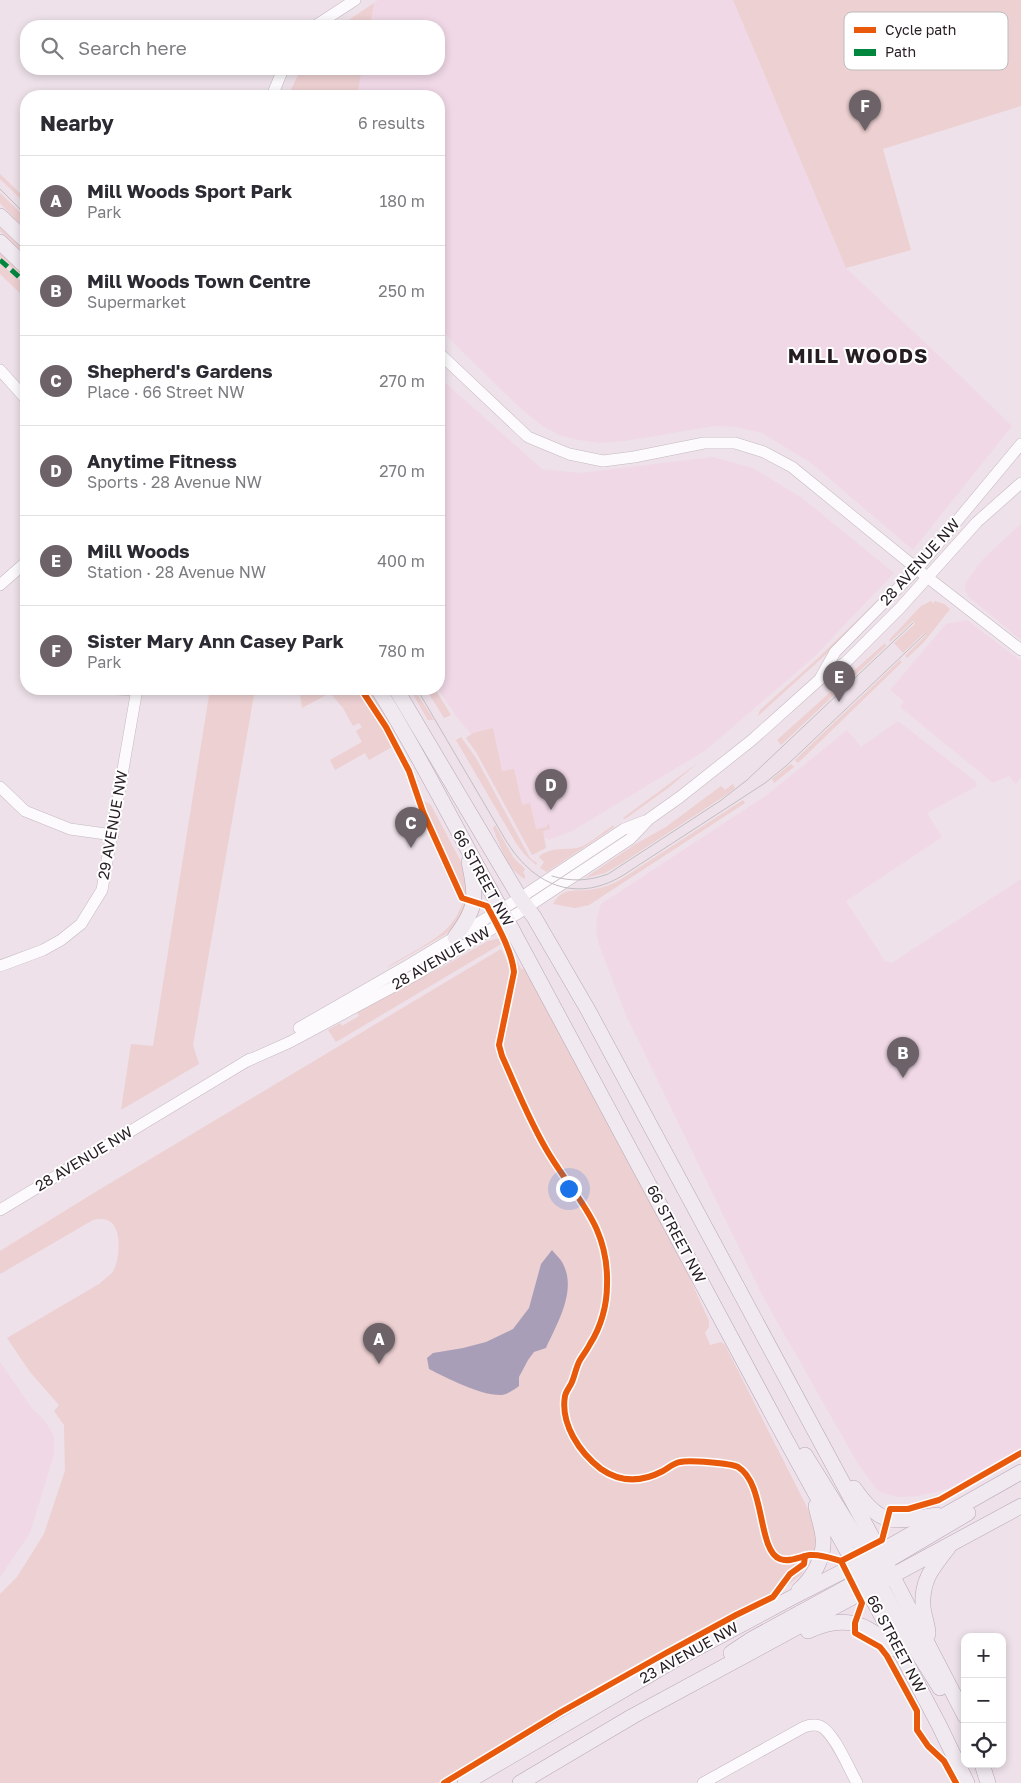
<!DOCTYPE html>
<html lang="en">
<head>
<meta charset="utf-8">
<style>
	:root { --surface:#fff; --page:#f7f7f7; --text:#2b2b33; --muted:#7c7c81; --line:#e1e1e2; --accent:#6c6268 }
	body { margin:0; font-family:"Golos Text",sans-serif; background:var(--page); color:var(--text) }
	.controls { position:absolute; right:15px; bottom:15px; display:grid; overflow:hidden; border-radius:10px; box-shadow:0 2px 8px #0003 }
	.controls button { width:45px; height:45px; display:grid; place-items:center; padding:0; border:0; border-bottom:1px solid var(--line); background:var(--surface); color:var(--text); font:25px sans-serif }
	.you { position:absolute; left:568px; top:1188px; width:18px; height:18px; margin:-12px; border:4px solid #fff; border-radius:50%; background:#1a73e8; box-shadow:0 0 0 8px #1a73e833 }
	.badge { display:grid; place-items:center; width:32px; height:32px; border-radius:50%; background:var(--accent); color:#fff; font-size:16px; font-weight:700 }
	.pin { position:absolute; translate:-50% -41px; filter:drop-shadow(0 1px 2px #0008) }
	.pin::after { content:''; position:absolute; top:26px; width:18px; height:15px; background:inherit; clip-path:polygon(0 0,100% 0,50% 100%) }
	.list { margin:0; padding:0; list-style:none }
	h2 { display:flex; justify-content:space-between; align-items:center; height:65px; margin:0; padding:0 20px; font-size:21px }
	h2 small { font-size:16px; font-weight:400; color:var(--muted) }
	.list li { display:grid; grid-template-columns:32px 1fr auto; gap:15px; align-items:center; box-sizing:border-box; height:90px; padding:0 20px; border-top:1px solid var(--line) }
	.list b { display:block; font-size:19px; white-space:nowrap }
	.list p { margin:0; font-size:16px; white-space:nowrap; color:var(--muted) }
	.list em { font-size:16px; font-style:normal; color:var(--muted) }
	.icon { flex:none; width:28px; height:28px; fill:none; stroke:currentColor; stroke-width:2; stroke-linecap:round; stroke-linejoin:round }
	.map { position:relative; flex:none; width:1021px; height:1783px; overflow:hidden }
	.search { position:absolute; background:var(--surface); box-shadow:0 2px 8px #0003; left:20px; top:20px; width:425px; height:55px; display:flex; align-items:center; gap:12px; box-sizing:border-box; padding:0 18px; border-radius:20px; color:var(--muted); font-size:19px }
	.panel { position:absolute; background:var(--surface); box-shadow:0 2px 8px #0003; left:20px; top:90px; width:425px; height:605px; border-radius:20px }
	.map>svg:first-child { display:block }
	.built { fill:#f0d8e6 }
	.green { fill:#edd0d1 }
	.water { fill:#a99eb7 }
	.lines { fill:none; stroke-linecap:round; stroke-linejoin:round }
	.minor-casing { stroke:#c4b9c0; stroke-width:12 }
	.major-casing { stroke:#b7a7b6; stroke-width:16 }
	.minor { stroke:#fcfafc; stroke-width:11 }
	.major { stroke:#f0e9f0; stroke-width:15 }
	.tram { stroke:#c1bec0; stroke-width:1 }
	.quiet { stroke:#00873e; stroke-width:5; stroke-dasharray:10 5; stroke-linecap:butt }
	.cycleway-casing { stroke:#fff; stroke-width:9 }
	.cycleway { stroke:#e8590c; stroke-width:6 }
	.labels { text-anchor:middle; stroke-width:4; stroke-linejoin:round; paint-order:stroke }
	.street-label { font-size:15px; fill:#261d22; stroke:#fff }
	.district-label { font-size:20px; font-weight:bold; letter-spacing:1px; fill:#261d22; stroke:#fff }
	.key { fill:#fff; stroke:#bebbbd; stroke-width:1 }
	.key-label { font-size:14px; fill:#261d22 }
</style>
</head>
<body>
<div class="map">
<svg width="1021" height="1783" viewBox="0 0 1021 1783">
	<rect width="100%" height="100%" fill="#eee1e9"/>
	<!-- built -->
	<g class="built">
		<polygon points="378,0 733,0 846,268 951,367 1012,426 913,550 811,463 762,433 736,427 714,426 625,441 601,443 578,440 559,435 541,425 519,407 439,329 439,96 357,96 362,69 439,69 439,26 370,26 374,3"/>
		<polygon points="439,377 542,469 580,473 713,457 753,468 802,498 894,573 814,657 706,750 572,831 549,840 531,828 483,749 456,716 438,689"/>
		<polygon points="1021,524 1021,640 969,597 965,590 965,583 984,558"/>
		<polygon points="967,620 1021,661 1021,777 1016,784 1009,776 993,783 900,707 904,701 890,690 946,624"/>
		<polygon points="898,721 975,781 977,786 927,813 942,837 846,901 885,961 892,963 899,958 1021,879 1021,1448 957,1487 917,1496 897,1497 878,1491 858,1464 762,1295 625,1013 599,945 596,932 597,917 601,904 767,795 847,730 861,747"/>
		<polygon points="0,1362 31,1407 44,1420 54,1436 54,1454 30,1533 0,1577"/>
	</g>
	<!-- green -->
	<g class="green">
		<polygon points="733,0 1021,0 1021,106 883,149 911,250 846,268"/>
		<polygon points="374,3 370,26 340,26"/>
		<polygon points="301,69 362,69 357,96 288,96"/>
		<polygon points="0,174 26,199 26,204 0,179"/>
		<polygon points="0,193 26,218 26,231 0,203"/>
		<polygon points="0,227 26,252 26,256 0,231"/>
		<polygon points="0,251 26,276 26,281 0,258"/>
		<polygon points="0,263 26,286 26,299 0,274"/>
		<polygon points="885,595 834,647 758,716 760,710 816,660 881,597"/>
		<polygon points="931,601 933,604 935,601 944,604 950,609 924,642 907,658 905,656 926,635 924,633 903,653 894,643 915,624 913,621 890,642 889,640 921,606"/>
		<polygon points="885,643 886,646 781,745 777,740"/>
		<polygon points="900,660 902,662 798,763 795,760"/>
		<polygon points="210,689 255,689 193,1045 199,1064 121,1110 131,1044 153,1046"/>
		<polygon points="299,689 358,689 385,731 392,747 369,760 365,753 335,770 330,760 362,742 356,731 362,727 359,723 353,726 343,708 330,693 302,708"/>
		<path d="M363,689H368C375,701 397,726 395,740Z"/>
		<polygon points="406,689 414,689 434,720 428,720 411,691 408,692"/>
		<polygon points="426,689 435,689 451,715 444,718"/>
		<polygon points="493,728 502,771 514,769 522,805 530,803 536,829 547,827 547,825 549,824 550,829 543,831 546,848 532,855 476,752 466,738 473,733"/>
		<polygon points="461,737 476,758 530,858 537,863 536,865 525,855 516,843 456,740"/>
		<polygon points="699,762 668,788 625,819 623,818"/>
		<polygon points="791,764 794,767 774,783 772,779"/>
		<polygon points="733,784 735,788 726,795 619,865 605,873 585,878 634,845 666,827 721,786 725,790"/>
		<path d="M422,800L430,804L433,809L460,860L465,872L468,897L466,898C458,890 457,878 453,869C443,846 427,825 422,800Z"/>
		<path d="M743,800L745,803L589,905L575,908L553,904C564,885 576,893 594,889C604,888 612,884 620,880Z"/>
		<path d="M495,825L513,857L525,869L523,873L525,875V879C507,870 500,845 493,828Z"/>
		<path d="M614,825L613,828L547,872L540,868L544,862L539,857C548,847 565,850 577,848C587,846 604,831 614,825Z"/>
		<path d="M463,901H467C463,915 456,925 446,934L387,968C391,964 399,960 406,956C430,942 455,930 463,901Z"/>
		<polygon points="500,938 501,944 336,1042 328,1030 340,1023 342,1026 359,1016 356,1010 439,969 488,941"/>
		<path d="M501,949L509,964L517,961L521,969L525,968L527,972L687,1272L709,1321V1327L705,1333L710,1345L721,1342L725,1345L810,1513L815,1526L816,1546L801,1575L784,1588L712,1624L617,1676L531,1726L439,1783H0V1594L17,1577L44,1534L65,1471L64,1425L54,1411L59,1405L30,1372L7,1338L99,1284C103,1280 108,1277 112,1273C120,1262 123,1228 109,1221C103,1218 98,1219 93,1220L0,1274V1251L97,1191Z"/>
	</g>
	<!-- water -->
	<path class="water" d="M552,1250C556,1255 562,1260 564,1266C576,1292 557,1324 546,1348L534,1352L528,1360L519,1377V1386C515,1389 508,1394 502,1395C481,1396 447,1378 429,1369L427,1358L433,1353L463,1348L486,1342L513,1329L529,1308L541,1264Z"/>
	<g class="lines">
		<defs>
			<g id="minor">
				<polyline points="315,26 355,0"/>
				<polyline points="272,96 283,69"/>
				<polyline points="439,353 528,437 569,454 603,461 634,457 704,443 735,443 764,452 792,467 927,577 1021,650"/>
				<polyline points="0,370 26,399"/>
				<polyline points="0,585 26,562"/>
				<polyline points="821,677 835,652 917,569 1021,444"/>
				<polyline points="116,689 136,690"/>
				<polyline points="0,787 25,811 70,829 113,835"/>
				<polyline points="0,966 43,950 61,940 81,924 102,890 137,689"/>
				<polyline points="299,1028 407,966 520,898 624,829 645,821"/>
				<polyline points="245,1062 290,1042 415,975 520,912 630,839 649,819 680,797 752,740 820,679 846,662 900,608 977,522 1021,483"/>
				<polyline points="0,1210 250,1059"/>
				<path d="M703,1783L804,1727C809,1725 814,1724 820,1726C834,1732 849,1769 857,1783"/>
			</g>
			<g id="major">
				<polyline points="0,216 26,241"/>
				<polyline points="0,242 26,267"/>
				<path d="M378,689C423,760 459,836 501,909L786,1440L850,1556L939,1725L967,1783"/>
				<polyline points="396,689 520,898 534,917 588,1010 880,1552 965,1716"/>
				<path d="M455,937C477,908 477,898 469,862"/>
				<polyline points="805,1455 869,1558 874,1564"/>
				<path d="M854,1488C882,1529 894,1521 937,1515"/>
				<polyline points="879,1571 885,1562 968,1513"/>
				<polyline points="873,1577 879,1583 910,1640 940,1688"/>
				<path d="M799,1590C813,1578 825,1557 823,1537C822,1527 818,1516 816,1506"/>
				<path d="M808,1631C844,1614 866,1622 894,1649"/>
				<path d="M928,1634C928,1625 924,1617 923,1607C921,1581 932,1568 948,1548"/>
				<path d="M731,1653L752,1639L862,1579C872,1572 878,1564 880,1552"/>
				<polyline points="982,1764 988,1783"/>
				<polyline points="465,1783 671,1662 791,1598 869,1558 1021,1472"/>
				<polyline points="520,1783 633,1716 1021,1506"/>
			</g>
		</defs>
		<!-- minor casing -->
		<use href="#minor" class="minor-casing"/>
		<!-- major casing -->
		<use href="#major" class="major-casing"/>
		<!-- minor -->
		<use href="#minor" class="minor"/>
		<!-- major -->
		<use href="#major" class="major"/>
		<!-- tram -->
		<g class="tram">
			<polyline points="0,189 26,215"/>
			<path d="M417,689L505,839C532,884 574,904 622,876L765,783L786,766L925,634"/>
			<path d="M552,876C571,882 589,881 608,874L720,801L747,780L913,623"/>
		</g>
		<!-- quiet -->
		<polyline class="quiet" points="0,260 26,283"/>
		<defs>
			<g id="cycleway">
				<path d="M361,689L386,727L409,771L423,812L462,898L487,906C497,925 512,951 514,972L499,1045L502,1056C517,1089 530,1123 549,1154C577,1200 609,1226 607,1285C607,1305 601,1327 590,1344C587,1350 583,1355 580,1360C576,1367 575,1375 572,1382C570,1387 566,1391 565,1396C560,1424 580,1453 601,1469C621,1483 642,1482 663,1471C668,1468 674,1463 680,1462C689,1460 730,1463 738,1467C766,1484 757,1550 780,1559C790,1563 801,1556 810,1555C821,1554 831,1558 841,1561L882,1540L890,1509H908L939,1500L1021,1453"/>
				<polyline points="841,1561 862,1603 855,1623 855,1633 880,1647 887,1656 917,1711 917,1730 928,1746 944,1761 956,1783"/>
				<polyline points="444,1783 561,1712 666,1653 736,1615 773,1597 790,1574 804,1564 805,1556"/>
			</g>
		</defs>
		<!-- cycleway casing -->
		<use href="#cycleway" class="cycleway-casing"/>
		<!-- cycleway -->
		<use href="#cycleway" class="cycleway"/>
	</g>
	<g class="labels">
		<!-- street labels -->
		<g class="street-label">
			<text transform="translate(920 562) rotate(-48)" y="5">28 AVENUE NW</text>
			<text transform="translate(113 825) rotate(-80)" y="5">29 AVENUE NW</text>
			<text transform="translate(483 878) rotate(61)" y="5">66 STREET NW</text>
			<text transform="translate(441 958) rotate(-30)" y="5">28 AVENUE NW</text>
			<text transform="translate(84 1159) rotate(-31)" y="5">28 AVENUE NW</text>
			<text transform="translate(676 1234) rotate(62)" y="5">66 STREET NW</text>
			<text transform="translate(896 1644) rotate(62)" y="5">66 STREET NW</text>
			<text transform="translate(689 1653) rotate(-29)" y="5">23 AVENUE NW</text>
		</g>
		<!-- district labels -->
		<g class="district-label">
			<text x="858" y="363">MILL WOODS</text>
		</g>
	</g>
	<!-- legend -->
	<rect x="844" y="12" width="164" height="58" rx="8" class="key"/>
	<rect x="854" y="27" width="22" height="6" fill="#e8590c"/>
	<rect x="854" y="49" width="22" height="7" fill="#00873e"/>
	<g class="key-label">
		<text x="885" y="35">Cycle path</text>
		<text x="885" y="57">Path</text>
	</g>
</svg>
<div class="controls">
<button>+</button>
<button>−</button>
<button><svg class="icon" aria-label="locate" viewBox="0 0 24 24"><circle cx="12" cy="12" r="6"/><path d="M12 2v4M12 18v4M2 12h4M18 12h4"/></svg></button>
</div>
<div class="you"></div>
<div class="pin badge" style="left:379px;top:1364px">A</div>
<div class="pin badge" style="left:903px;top:1078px">B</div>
<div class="pin badge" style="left:411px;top:848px">C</div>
<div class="pin badge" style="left:551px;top:810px">D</div>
<div class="pin badge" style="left:839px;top:702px">E</div>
<div class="pin badge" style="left:865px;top:131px">F</div>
<div class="search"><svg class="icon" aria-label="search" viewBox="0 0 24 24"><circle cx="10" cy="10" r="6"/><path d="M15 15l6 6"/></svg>Search here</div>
<section class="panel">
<h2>Nearby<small>6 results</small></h2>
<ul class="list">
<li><span class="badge">A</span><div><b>Mill Woods Sport Park</b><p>Park</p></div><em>180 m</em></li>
<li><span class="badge">B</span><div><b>Mill Woods Town Centre</b><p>Supermarket</p></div><em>250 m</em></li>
<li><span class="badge">C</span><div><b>Shepherd's Gardens</b><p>Place · 66 Street NW</p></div><em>270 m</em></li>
<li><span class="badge">D</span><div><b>Anytime Fitness</b><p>Sports · 28 Avenue NW</p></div><em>270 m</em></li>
<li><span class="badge">E</span><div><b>Mill Woods</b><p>Station · 28 Avenue NW</p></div><em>400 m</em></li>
<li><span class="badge">F</span><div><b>Sister Mary Ann Casey Park</b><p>Park</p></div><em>780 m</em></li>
</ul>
</section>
</div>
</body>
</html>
